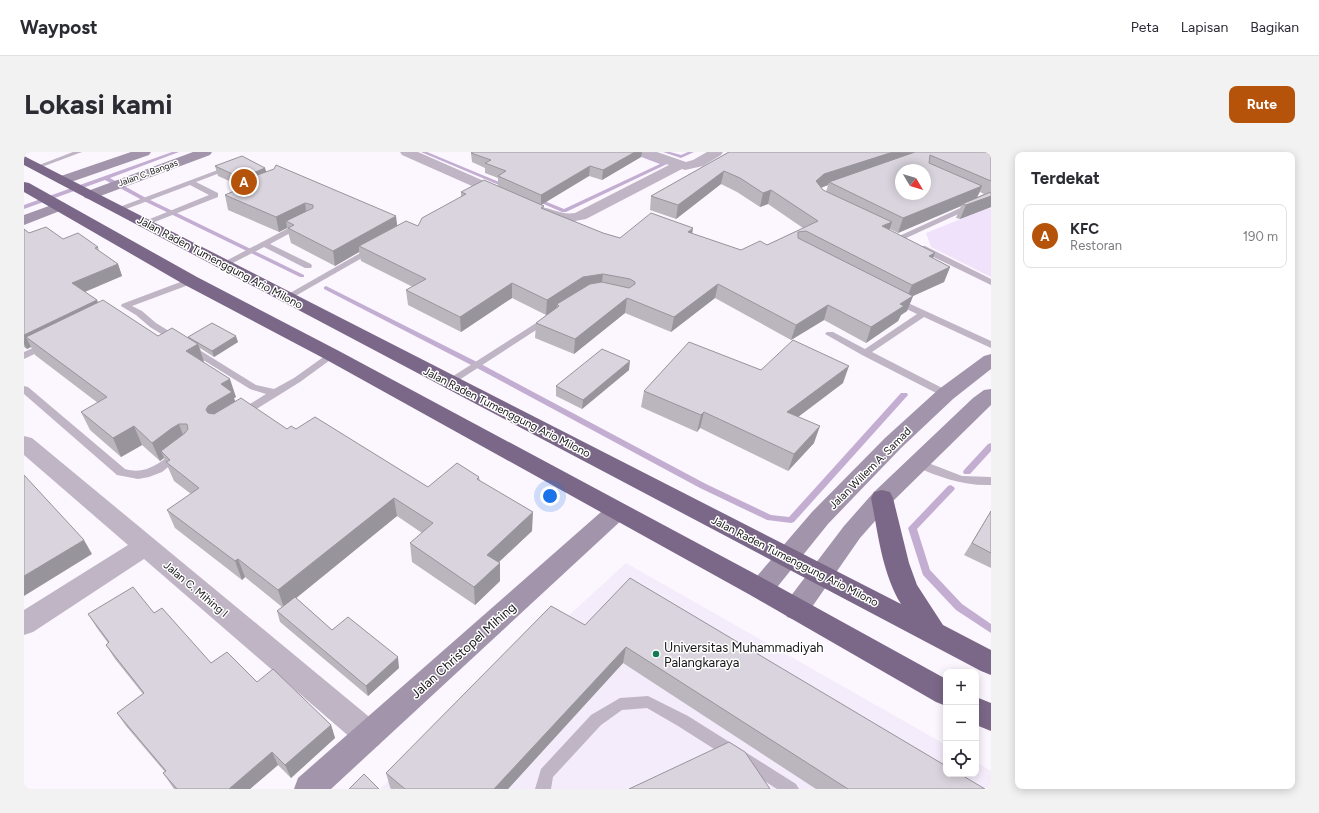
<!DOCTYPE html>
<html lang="id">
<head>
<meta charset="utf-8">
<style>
	:root { --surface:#fff; --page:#f2f2f3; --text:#2b2b33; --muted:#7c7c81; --line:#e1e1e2; --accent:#b45309 }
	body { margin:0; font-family:Figtree,sans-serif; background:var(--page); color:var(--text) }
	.controls { position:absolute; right:12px; bottom:12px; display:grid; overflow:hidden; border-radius:8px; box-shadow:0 2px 10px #0003 }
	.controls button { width:36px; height:36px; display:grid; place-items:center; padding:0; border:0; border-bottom:1px solid var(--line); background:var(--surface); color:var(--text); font:20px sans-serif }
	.compass { position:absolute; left:871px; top:12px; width:36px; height:36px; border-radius:50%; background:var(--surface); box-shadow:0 2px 10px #0003; rotate:128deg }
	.you { position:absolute; left:526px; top:344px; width:14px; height:14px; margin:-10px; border:3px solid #fff; border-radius:50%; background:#1a73e8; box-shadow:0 0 0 6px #1a73e833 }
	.badge { display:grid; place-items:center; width:26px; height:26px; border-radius:50%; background:var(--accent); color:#fff; font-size:13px; font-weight:700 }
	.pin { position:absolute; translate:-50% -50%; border:2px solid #fff; box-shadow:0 1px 4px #0006 }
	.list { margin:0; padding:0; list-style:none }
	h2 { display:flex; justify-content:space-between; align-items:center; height:52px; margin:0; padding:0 16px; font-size:17px }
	h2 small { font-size:13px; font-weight:400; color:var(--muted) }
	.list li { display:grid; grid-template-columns:26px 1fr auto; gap:12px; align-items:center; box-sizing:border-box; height:64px; margin:0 8px 8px; padding:0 8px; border:1px solid var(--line); border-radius:8px }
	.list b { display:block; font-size:15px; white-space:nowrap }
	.list p { margin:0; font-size:13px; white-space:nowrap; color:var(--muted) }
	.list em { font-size:13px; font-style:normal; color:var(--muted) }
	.icon { flex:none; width:22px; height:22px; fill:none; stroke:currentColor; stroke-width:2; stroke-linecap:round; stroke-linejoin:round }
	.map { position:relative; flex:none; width:967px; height:637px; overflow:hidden; border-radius:8px }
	header { display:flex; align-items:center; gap:24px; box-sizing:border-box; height:56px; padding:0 20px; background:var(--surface); border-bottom:1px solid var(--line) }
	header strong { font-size:19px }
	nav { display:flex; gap:22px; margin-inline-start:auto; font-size:14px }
	.intro { display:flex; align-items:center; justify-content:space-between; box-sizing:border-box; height:96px; padding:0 24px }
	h1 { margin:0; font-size:28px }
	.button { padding:10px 18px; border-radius:8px; background:var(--accent); color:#fff; font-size:14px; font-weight:700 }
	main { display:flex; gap:24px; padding:0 24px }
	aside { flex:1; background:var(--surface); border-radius:8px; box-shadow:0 2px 10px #0003 }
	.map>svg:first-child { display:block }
	.built { fill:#f4ebfb }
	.green { fill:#f1e2fc }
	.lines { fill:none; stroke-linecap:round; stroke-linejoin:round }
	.stream { fill:#c3aed2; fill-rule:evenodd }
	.lane { fill:#bfb5c5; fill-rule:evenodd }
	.street { fill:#bfb5c5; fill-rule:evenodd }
	.secondary { fill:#a294ab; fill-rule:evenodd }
	.highway { fill:#7b6888; fill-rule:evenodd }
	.wall { fill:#bbb6be; fill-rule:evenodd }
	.shaded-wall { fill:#98949b }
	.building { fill:#d9d4dd; stroke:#98949b; fill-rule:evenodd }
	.poi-dot { fill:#137b54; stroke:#fff; stroke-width:1.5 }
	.labels { text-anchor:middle; stroke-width:3; stroke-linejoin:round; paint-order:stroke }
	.far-street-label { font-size:9px; fill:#181619; stroke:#fff }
	.street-label { font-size:11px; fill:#181619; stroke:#fff }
	.near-poi-label { font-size:13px; fill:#181619; stroke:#fff; text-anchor:start }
	.near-street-label { font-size:13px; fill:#181619; stroke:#fff }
</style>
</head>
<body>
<header>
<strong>Waypost</strong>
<nav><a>Peta</a><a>Lapisan</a><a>Bagikan</a></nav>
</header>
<div class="intro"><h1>Lokasi kami</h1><a class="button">Rute</a></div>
<main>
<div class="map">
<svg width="967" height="637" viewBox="0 0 967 637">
	<rect width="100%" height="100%" fill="#fcf7ff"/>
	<!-- built -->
	<polygon class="built" points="602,411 922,593 922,622 952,622 952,610 967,619 967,637 356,637"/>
	<!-- green -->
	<polygon class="green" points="964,56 967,57 967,125 907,95 902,81"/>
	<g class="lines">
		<!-- stream -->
		<g class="stream">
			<polygon points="148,0 155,0 86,26 122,46 280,123 280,125 276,125 118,48 81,28 0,57 0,53"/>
			<polygon points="397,0 403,0 487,35 482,36"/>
			<polygon points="604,0 611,0 643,12 542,60 538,60 508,47 513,46 540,57 636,12"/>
			<polygon points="639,0 646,0 657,3 664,0 670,0 657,6"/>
			<polygon points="302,134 455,211 682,332 747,363 765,365 877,241 883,241 884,243 770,370 767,371 743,368 676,336 451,215 300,137 300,135"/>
			<polygon points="967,291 967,299 946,322 940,322 939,320 940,318 964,292"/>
			<polygon points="927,333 931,336 930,338 893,377 906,418 938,452 967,472 967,481 932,458 899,423 884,376 924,334"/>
		</g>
		<!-- lane -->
		<g class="lane">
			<polygon points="49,0 58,0 15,16 10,15"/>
			<polygon points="207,13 210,15 209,16 172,30 194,41 194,45 123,73 120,73 116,71 185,43 166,33 97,59 94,59 90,57"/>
			<polygon points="945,52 948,52 952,54 880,87 874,87 873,85"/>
			<polygon points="274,71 280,71 281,73 246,92 287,112 288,114 287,116 281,116 240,95 203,114 200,114 196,112"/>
			<polygon points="895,94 901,94 967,127 967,133 895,98"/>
			<polygon points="345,96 348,96 352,98 266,147 260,147 259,145"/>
			<polygon points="167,126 170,127 171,129 170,131 108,154 118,159 132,171 232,233 250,237 270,226 305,201 308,200 313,203 276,230 221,264 213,264 212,262 213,260 242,242 226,237 126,175 112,163 97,154 98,152"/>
			<polygon points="871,145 967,189 967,196 900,165 848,200 926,240 927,242 926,244 918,244 838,203 801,182 803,180 809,180 841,197 893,162 868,150 867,148"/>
			<polygon points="523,164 526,165 527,167 526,169 429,232 423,232 421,230 423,228"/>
			<polygon points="22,190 25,191 27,193 25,195 0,207 0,200"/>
			<path d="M0,234L4,235L101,317C121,323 134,312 150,300H158L159,303L138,320L125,325L114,327L93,323L0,242Z"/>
			<path d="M894,307L938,324L967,325V333C939,334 915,325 890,314L889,311L890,308Z"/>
			<polygon points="624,544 664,564 772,632 775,637 753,637 654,574 623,556 598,558 577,573 529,625 527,637 511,637 517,617 567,563 596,546"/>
		</g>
		<!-- street -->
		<g class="street">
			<polygon points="376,0 394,0 485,40 487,43 485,46 480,47 475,46 378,3"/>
			<path d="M613,0H633L662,10L669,8L683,0H699L697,3L679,14L661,18L658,17L562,67L540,71L510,62L507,59L510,56C524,52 535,64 551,61L645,13L615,3Z"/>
			<polygon points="0,284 8,286 355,573 360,583 355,593 345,597 335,593 120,407 9,480 0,483 0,458 104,393 0,303"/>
		</g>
		<!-- secondary -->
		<g class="secondary">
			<polygon points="107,0 127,0 125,3 44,31 39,32 34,31 32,28 34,25"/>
			<polygon points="169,0 188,0 186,3 71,46 66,47 61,46 59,43 61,40"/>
			<polygon points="36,50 41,51 43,54 41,57 0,73 0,63"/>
			<polygon points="967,202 967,217 929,247 877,296 804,372 746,444 737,447 728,444 724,437 728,430 788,360 861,286 915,237 960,204"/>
			<polygon points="967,237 967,253 866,352 836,386 781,465 772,468 763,465 759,457 763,449 820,374 850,340 949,246 960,238"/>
			<polygon points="593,350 601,353 605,359 601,365 307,637 270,637 274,626 585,353"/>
		</g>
		<!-- highway -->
		<g class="highway">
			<path d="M0,4L877,452C858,421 854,381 847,346L850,340L858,338L866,340L869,346L885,411L893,433L919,473L967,498V523L957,519L0,13Z"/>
			<polygon points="0,30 5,31 173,125 315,199 746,430 922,527 922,554 912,550 728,444 301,207 161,133 0,40"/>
			<polygon points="952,545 967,551 967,579 952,573"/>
		</g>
	</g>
	<!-- wall -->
	<g class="wall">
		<path d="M705,0H967V55L936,67L932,66L937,54L874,81L866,77L865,78L909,106L926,115L920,130L889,144L883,159L877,163L874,169L842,191L800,168L767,188L691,146L647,180L601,161L550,202L511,186L512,171L532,156L522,163L488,146L437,180L384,153L382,138L389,135L337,109L335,100L311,114L267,91L263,76L255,80L204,58L201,43L219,35L194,24L191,14L241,16L242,20L373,73L394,74L437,45V40L474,34V26L461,21V16L448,10L447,1L617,5L578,28L565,24L517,53L520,54V57L579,81L596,86L668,82L717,98L743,93L779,76L744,52L736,55L713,40L697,32L652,67L626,58L627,44ZM804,33L802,40L799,38L797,36ZM956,40L960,42L953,45Z"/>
		<polygon points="0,77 5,81 39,87 74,95 75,99 94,112 98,124 61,140 73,148 74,151 134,184 165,187 164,185 214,190 190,205 176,196 180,210 212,245 210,246 211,249 263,277 272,277 404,335 455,325 456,329 508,379 475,410 476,411 476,429 451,453 388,410 386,391 398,381 373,364 272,446 308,478 375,516 344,544 256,470 253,459 258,455 221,425 218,428 151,376 143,358 167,342 150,329 140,306 136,309 118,293 97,305 66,278 57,260 74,251 11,203 7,195 3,197 0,195"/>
		<polygon points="605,218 558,257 532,244 532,234"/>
		<polygon points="737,218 819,231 774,265 790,291 764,319 676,276 673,280 617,255 620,239"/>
		<polygon points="967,359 967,416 940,403"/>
		<polygon points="130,461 187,511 233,530 307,573 311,586 267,626 254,613 226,637 150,637 139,621 141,620 102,574 93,561 119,542 91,507 82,493 84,491 73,476 64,462"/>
		<polygon points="561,473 961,637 792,637 599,511 484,637 367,637 366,635 362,621"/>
	</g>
	<!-- shaded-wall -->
	<g class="shaded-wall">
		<polygon points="611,0 618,0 617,5 578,28 579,18"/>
		<polygon points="869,0 905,0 805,30 804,33 796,36 792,29 800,22"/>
		<polygon points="566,14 565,24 517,53 517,43"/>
		<polygon points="241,16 244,26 225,26 227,33 220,36 217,26"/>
		<polygon points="700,19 697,32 652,67 654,53"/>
		<polygon points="958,34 952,48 938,52 937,54 874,81 879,66"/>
		<polygon points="747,38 744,52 736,55 739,41"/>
		<polygon points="967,44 967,55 936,67 942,53"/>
		<polygon points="281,51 283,66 262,69 263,76 255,80 252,65"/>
		<polygon points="372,64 374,79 335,94 335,100 311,114 309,99"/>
		<polygon points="868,70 863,85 858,74"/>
		<polygon points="669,76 667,90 664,80"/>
		<polygon points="911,101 905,116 905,104"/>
		<polygon points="94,112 98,124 53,143 48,131"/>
		<polygon points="926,115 920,130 889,144 883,159 877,163 874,169 842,191 847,175 882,148 888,133"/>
		<polygon points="579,122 577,137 533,152 533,156 522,163 523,148 559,125"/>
		<polygon points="488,131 488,146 437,180 436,165"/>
		<polygon points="694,132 691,146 647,180 650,165"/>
		<polygon points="603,146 601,161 550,202 551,187"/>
		<polygon points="73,148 78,160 2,185 7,195 3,197 0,192 0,183"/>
		<polygon points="804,153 800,168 767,188 772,173"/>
		<polygon points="212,184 214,190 190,205 188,199"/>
		<polygon points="174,192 180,210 162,199"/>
		<polygon points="606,209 605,218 558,257 559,248"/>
		<polygon points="825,214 819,231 758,277 763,260"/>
		<polygon points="206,227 212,245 210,246 214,258 190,273 182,258 184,254 197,232"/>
		<polygon points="680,260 676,276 673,280 677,263"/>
		<polygon points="155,272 162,291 137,299 140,306 136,309 128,291 148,276"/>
		<polygon points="110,274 118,293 97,305 89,286"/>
		<polygon points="796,274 790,291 764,319 770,302"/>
		<polygon points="370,346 373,364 260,456 254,438"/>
		<polygon points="509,360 508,379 463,421 463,403"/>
		<polygon points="60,388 68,402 0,444 0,424"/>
		<polygon points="214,407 221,425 218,428 211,409"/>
		<polygon points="476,411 476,429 451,453 450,435"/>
		<polygon points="602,495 599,511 484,637 470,637"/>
		<polygon points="374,505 375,516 344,544 342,534"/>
		<polygon points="307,573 311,586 267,626 261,613"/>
		<polygon points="248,600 254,613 226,637 205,637"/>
	</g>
	<!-- building -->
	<g class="building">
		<polygon points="449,0 611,0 579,18 566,14 517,43 474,24 482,19 461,11 467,8 447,1"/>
		<polygon points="705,0 869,0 800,22 792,29 799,38 868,70 858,74 911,101 905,104 926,115 888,133 782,79 774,80 774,86 889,144 876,152 880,154 847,175 804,153 772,173 694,132 650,165 603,146 551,187 512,171 535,154 533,152 566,132 578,130 605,136 611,132 611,130 606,127 579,122 559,125 523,148 488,131 436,165 382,138 402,127 335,94 382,69 394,74 398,66 442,42 437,40 460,28 520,54 517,56 579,81 596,86 627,61 669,76 664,80 717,98 736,89 743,93 794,69 747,38 739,41 716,26 700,19 654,53 627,44"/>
		<path d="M891,0H967V29L906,3L905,11L958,34L879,66L805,30ZM877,18H901V42H877Z"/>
		<polygon points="218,4 241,16 217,26 191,14"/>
		<polygon points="252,13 372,64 309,99 264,76 270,73 262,69 289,56 289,53 281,51 252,65 201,43 233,29 225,26 250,17"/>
		<polygon points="967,40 967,44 942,53 938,52"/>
		<polygon points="22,75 39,87 54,81 74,95 71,96 94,112 48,131 73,148 0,183 0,77 5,81"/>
		<polygon points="79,148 134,184 148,176 174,192 162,199 206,227 197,232 208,240 184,254 182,258 184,261 190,262 217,246 263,277 267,274 272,277 291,265 404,335 433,311 455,325 453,327 509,360 463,403 476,411 450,435 386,391 409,371 370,346 254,438 214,407 211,409 143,358 175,336 142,310 146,308 137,299 161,281 164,277 163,272 155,272 148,276 128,291 110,274 89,286 57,260 83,245 2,185"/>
		<polygon points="188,171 212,184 188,199 164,185"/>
		<polygon points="769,188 825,214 763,260 796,274 770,302 680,260 677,263 620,239 665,190 737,218"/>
		<polygon points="578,197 606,209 559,248 532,234"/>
		<polygon points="0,323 60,388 0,424"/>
		<polygon points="967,359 967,401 948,391"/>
		<polygon points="606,426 922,614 922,622 936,622 961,637 824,637 602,495 470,637 381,637 362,621 527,454 561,473"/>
		<polygon points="109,435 130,461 138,456 187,511 203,500 233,530 249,517 307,573 261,613 248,600 205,637 153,637 139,621 142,619 93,561 120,541 82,493 85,490 64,462"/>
		<polygon points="271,445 308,478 324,465 374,505 342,534 253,459"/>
		<polygon points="705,590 721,600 746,637 605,637"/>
		<polygon points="340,622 355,637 325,637"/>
	</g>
	<!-- markers -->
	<circle class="poi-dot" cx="632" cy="502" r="4"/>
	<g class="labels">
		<!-- far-street labels -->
		<g class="far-street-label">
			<text transform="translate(124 21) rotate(-20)" y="3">Jalan C. Bangas</text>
		</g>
		<!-- street labels -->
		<g class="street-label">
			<text transform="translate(196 110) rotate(28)" y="4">Jalan Raden Tumenggung Ario Milono</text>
			<text transform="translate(483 260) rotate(27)" y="4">Jalan Raden Tumenggung Ario Milono</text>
			<text transform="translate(846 316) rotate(-45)" y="4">Jalan Willem A. Samad</text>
			<text transform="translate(771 409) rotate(27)" y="4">Jalan Raden Tumenggung Ario Milono</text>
			<text transform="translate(172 437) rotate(40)" y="4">Jalan C. Mihing I</text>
		</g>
		<!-- near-poi labels -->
		<g class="near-poi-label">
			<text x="640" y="500">Universitas Muhammadiyah<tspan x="640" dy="15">Palangkaraya</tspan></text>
		</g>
		<!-- near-street labels -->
		<g class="near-street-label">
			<text transform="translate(439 498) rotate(-42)" y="5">Jalan Christopel Mihing</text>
		</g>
	</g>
</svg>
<div class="controls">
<button>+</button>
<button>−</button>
<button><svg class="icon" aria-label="locate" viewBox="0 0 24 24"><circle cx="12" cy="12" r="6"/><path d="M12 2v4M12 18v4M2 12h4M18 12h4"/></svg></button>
</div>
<svg class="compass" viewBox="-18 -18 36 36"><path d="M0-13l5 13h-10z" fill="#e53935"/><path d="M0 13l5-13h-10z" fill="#7c7c81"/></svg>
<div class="you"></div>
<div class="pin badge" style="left:220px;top:30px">A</div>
</div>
<aside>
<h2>Terdekat<small></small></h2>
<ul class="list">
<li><span class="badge">A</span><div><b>KFC</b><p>Restoran</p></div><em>190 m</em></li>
</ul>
</aside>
</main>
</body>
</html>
